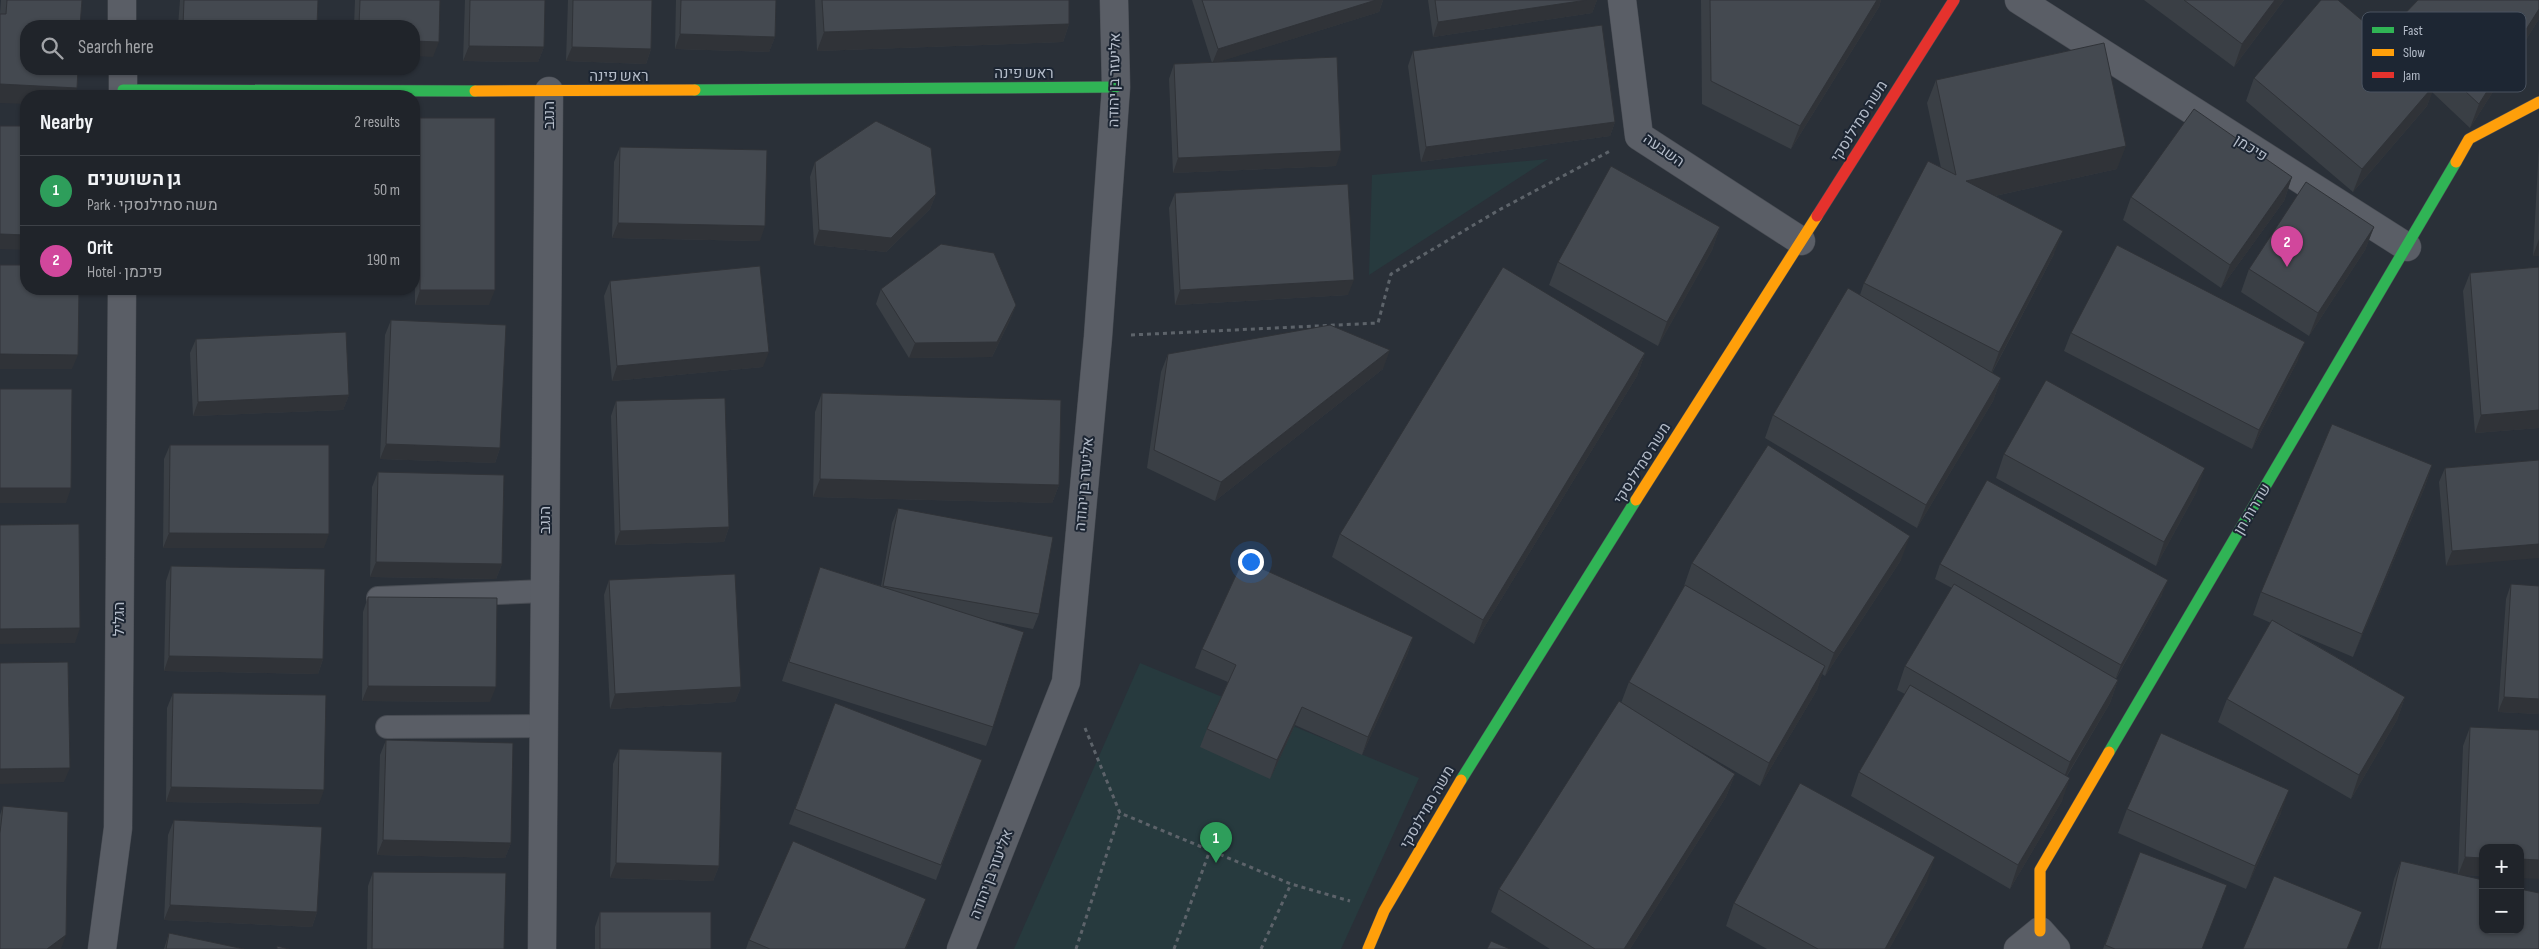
<!DOCTYPE html>
<html lang="en">
<head>
<meta charset="utf-8">
<style>
	:root { --surface:#20242a; --page:#282c32; --text:#f1f3f6; --muted:#a2a4a8; --line:#3d4147; --accent:#2563eb }
	body { margin:0; font-family:"Sofia Sans Condensed",Heebo,sans-serif; background:var(--page); color:var(--text) }
	.controls { position:absolute; right:15px; bottom:15px; display:grid; overflow:hidden; border-radius:10px; box-shadow:0 1px 4px #0004 }
	.controls button { width:45px; height:45px; display:grid; place-items:center; padding:0; border:0; border-bottom:1px solid var(--line); background:var(--surface); color:var(--text); font:25px sans-serif }
	.you { position:absolute; left:1250px; top:561px; width:18px; height:18px; margin:-12px; border:4px solid #fff; border-radius:50%; background:#1a73e8; box-shadow:0 0 0 8px #1a73e833 }
	.badge { display:grid; place-items:center; width:32px; height:32px; border-radius:50%; background:var(--accent); color:#fff; font-size:16px; font-weight:700 }
	.pin { position:absolute; translate:-50% -41px; filter:drop-shadow(0 1px 2px #0008) }
	.pin::after { content:''; position:absolute; top:26px; width:18px; height:15px; background:inherit; clip-path:polygon(0 0,100% 0,50% 100%) }
	.list { margin:0; padding:0; list-style:none }
	h2 { display:flex; justify-content:space-between; align-items:center; height:65px; margin:0; padding:0 20px; font-size:21px }
	h2 small { font-size:16px; font-weight:400; color:var(--muted) }
	.list li { display:grid; grid-template-columns:32px 1fr auto; gap:15px; align-items:center; box-sizing:border-box; height:70px; padding:0 20px; border-top:1px solid var(--line) }
	.list b { display:block; font-size:19px; white-space:nowrap }
	.list p { margin:0; font-size:16px; white-space:nowrap; color:var(--muted) }
	.list em { font-size:16px; font-style:normal; color:var(--muted) }
	.icon { flex:none; width:28px; height:28px; fill:none; stroke:currentColor; stroke-width:2; stroke-linecap:round; stroke-linejoin:round }
	.map { position:relative; flex:none; width:2539px; height:949px; overflow:hidden }
	.search { position:absolute; background:var(--surface); box-shadow:0 1px 4px #0004; left:20px; top:20px; width:400px; height:55px; display:flex; align-items:center; gap:12px; box-sizing:border-box; padding:0 18px; border-radius:20px; color:var(--muted); font-size:19px }
	.panel { position:absolute; background:var(--surface); box-shadow:0 1px 4px #0004; left:20px; top:90px; width:400px; height:205px; border-radius:20px }
	.map>svg:first-child { display:block }
	.green { fill:#273a3e }
	.lines { fill:none; stroke-linecap:round; stroke-linejoin:round }
	.lane-casing { stroke:#484c53; stroke-width:24 }
	.street-casing { stroke:#484c53; stroke-width:29 }
	.fast-casing { stroke:#484c53; stroke-width:12 }
	.slow-casing { stroke:#484c53; stroke-width:12 }
	.jam-casing { stroke:#484c53; stroke-width:12 }
	.path { stroke:#5d636a; stroke-width:3; stroke-dasharray:4 4; stroke-linecap:butt }
	.lane { stroke:#5a5e66; stroke-width:22 }
	.street { stroke:#5a5e66; stroke-width:28 }
	.fast { stroke:#30b455; stroke-width:11 }
	.slow { stroke:#ff9f0a; stroke-width:11 }
	.jam { stroke:#e5322d; stroke-width:11 }
	.wall { fill:#3a3f45 }
	.shaded-wall { fill:#303338 }
	.building { fill:#444950; stroke:#303338 }
	.labels { text-anchor:middle; stroke-width:4; stroke-linejoin:round; paint-order:stroke }
	.street-label { font-size:15px; fill:#b4bcc9; stroke:#1d2633 }
	.key { fill:#1d2633; stroke:#4a5360; stroke-width:1 }
	.key-label { font-size:14px; fill:#b4bcc9 }
</style>
</head>
<body>
<div class="map">
<svg width="2539" height="949" viewBox="0 0 2539 949">
	<rect width="100%" height="100%" fill="#2a3038"/>
	<!-- green -->
	<g class="green">
		<polygon points="1548,159 1369,275 1372,175"/>
		<polygon points="1140,663 1419,778 1341,949 1014,949"/>
	</g>
	<g class="lines">
		<defs>
			<g id="lane">
				<polyline points="378,598 545,591"/>
				<polyline points="387,727 544,726"/>
			</g>
			<g id="street">
				<polyline points="122,0 122,26"/>
				<polyline points="1622,0 1639,136 1801,241"/>
				<polyline points="2019,0 2407,247"/>
				<polyline points="123,69 123,96"/>
				<polyline points="102,949 118,828 122,289"/>
				<polyline points="542,949 549,91"/>
				<polyline points="961,949 1066,682 1098,337 1116,87 1114,0"/>
				<polyline points="2018,949 2040,931 2056,949"/>
			</g>
			<g id="fast">
				<polyline points="123,90 475,91"/>
				<polyline points="695,90 1116,87"/>
				<polyline points="2109,752 2456,162"/>
				<polyline points="1461,780 1636,500"/>
			</g>
			<g id="slow">
				<polyline points="475,91 695,90"/>
				<polyline points="2456,162 2469,139 2539,102"/>
				<polyline points="1636,500 1817,216"/>
				<polyline points="2040,931 2040,870 2109,752"/>
				<polyline points="1368,949 1384,911 1461,780"/>
			</g>
			<polyline id="jam" points="1817,216 1954,0"/>
		</defs>
		<!-- lane casing -->
		<use href="#lane" class="lane-casing"/>
		<!-- street casing -->
		<use href="#street" class="street-casing"/>
		<!-- fast casing -->
		<use href="#fast" class="fast-casing"/>
		<!-- slow casing -->
		<use href="#slow" class="slow-casing"/>
		<!-- jam casing -->
		<use href="#jam" class="jam-casing"/>
		<!-- path -->
		<g class="path">
			<polyline points="1131,335 1378,323 1391,274 1499,210 1610,151"/>
			<polyline points="1085,728 1120,813 1291,884 1350,901"/>
			<polyline points="1076,949 1120,813"/>
			<polyline points="1174,949 1210,850"/>
			<polyline points="1261,949 1291,884"/>
		</g>
		<!-- lane -->
		<use href="#lane" class="lane"/>
		<!-- street -->
		<use href="#street" class="street"/>
		<!-- fast -->
		<use href="#fast" class="fast"/>
		<!-- slow -->
		<use href="#slow" class="slow"/>
		<!-- jam -->
		<use href="#jam" class="jam"/>
	</g>
	<!-- wall -->
	<g class="wall">
		<polygon points="1,0 82,0 0,103 0,14"/>
		<polygon points="180,0 318,0 317,26 178,26"/>
		<polygon points="355,0 440,0 433,57 414,26 354,26"/>
		<polygon points="465,0 545,0 544,47 538,62 463,61"/>
		<polygon points="568,0 652,0 651,49 646,64 566,61"/>
		<polygon points="676,0 776,0 775,37 769,52 675,49"/>
		<polygon points="815,0 1069,0 1069,24 1063,42 817,51"/>
		<polygon points="1192,0 1383,0 1379,12 1217,62 1336,166 1173,173 1169,79 1174,64 1212,63"/>
		<polygon points="1428,0 1597,0 1592,13 1433,37"/>
		<polygon points="1701,0 1881,0 1879,7 1791,149 1702,104"/>
		<polygon points="2144,0 2284,0 2234,67"/>
		<polygon points="2539,0 2539,19 2470,128 2432,92 2427,106 2353,192 2246,101 2254,78 2388,43 2394,25"/>
		<polygon points="1413,51 1615,122 1610,136 1421,162 1408,66"/>
		<polygon points="1936,80 2117,169 1995,196 2054,254 1992,373 2001,378 1993,401 1917,528 1765,438 1773,415 1860,295 1864,283 1941,168 1927,103"/>
		<polygon points="420,118 489,305 415,305 415,133"/>
		<polygon points="2539,146 2539,256 2533,256"/>
		<polygon points="620,147 760,241 612,238 614,162"/>
		<polygon points="815,162 936,194 930,209 886,252 814,245 810,177"/>
		<polygon points="2292,177 2284,201 2221,288 2123,220 2131,197"/>
		<polygon points="1175,193 1348,295 1175,305 1169,208"/>
		<polygon points="1720,227 1712,250 1658,346 1549,285 1558,262"/>
		<polygon points="2374,227 2365,250 2309,336 2241,292 2249,269"/>
		<polygon points="2539,267 2539,428 2475,433 2463,291 2470,273"/>
		<polygon points="610,281 763,367 612,381 604,296"/>
		<polygon points="881,289 1016,305 1010,320 992,357 909,358 876,304"/>
		<polygon points="391,320 500,448 495,463 380,459 385,335"/>
		<polygon points="2071,333 2298,360 2252,449 2064,351"/>
		<polygon points="196,339 349,395 343,410 193,416 190,353"/>
		<polygon points="1645,353 1637,376 1474,644 1332,557 1340,534"/>
		<polygon points="1168,354 1383,369 1215,501 1147,468 1161,372"/>
		<polygon points="822,393 1059,485 1052,503 813,497 815,412"/>
		<polygon points="616,401 729,527 724,542 615,545 611,416"/>
		<polygon points="170,445 324,548 163,548 164,459"/>
		<polygon points="2004,454 2197,491 2156,566 1996,478"/>
		<polygon points="2539,460 2446,566 2439,482 2445,468"/>
		<polygon points="2432,465 2424,489 2353,657 2294,632 2405,697 2397,720 2351,799 2218,722 2227,699 2271,623 2253,615 2261,592"/>
		<polygon points="378,472 502,564 496,579 370,577 372,487"/>
		<polygon points="898,508 1039,614 1033,629 987,620 993,727 986,746 782,681 820,567 881,586 892,523"/>
		<polygon points="1901,560 1825,676 1822,674 1817,690 1760,786 1683,741 1735,774 1726,797 1630,949 1550,949 1491,912 1499,889 1621,703 1629,682 1685,587 1684,586 1692,563"/>
		<polygon points="1940,564 2162,595 2116,679 2118,680 2110,703 2067,776 2062,801 2010,889 1851,796 1859,772 1905,694 1897,690 1905,666 1952,588 1935,579"/>
		<polygon points="171,566 323,659 318,674 164,671 166,581"/>
		<polygon points="609,580 741,687 735,702 610,709 604,595"/>
		<polygon points="2511,584 2539,714 2498,712 2506,599"/>
		<polygon points="368,597 490,702 362,701 363,612"/>
		<polygon points="1413,637 1407,655 1362,755 1295,725 1270,779 1200,747 1207,729 1228,682 1195,668 1202,649"/>
		<polygon points="173,693 319,804 166,802 167,708"/>
		<polygon points="835,703 982,760 936,880 789,824"/>
		<polygon points="2470,727 2483,876 2463,875 2539,949 2378,949 2394,879 2401,861 2458,874 2463,746"/>
		<polygon points="386,740 511,843 505,858 377,855 380,755"/>
		<polygon points="619,749 719,866 713,881 610,878 613,764"/>
		<polygon points="3,806 0,949 0,815"/>
		<polygon points="2127,809 2281,813 2246,889 2118,833"/>
		<polygon points="174,820 317,912 312,927 164,920 168,835"/>
		<polygon points="2140,852 2203,949 2103,949"/>
		<polygon points="373,872 504,949 367,949 368,886"/>
		<polygon points="1927,881 1889,949 1767,949 1726,926 1734,903"/>
		<polygon points="600,912 711,949 595,949 595,927"/>
		<polygon points="921,914 906,949 746,949 749,940"/>
		<polygon points="169,933 244,949 164,949"/>
	</g>
	<!-- shaded-wall -->
	<g class="shaded-wall">
		<polygon points="1376,0 1383,0 1379,12 1212,64 1218,49"/>
		<polygon points="1587,0 1597,0 1592,13 1433,37 1438,22"/>
		<polygon points="1877,0 1881,0 1879,7 1791,149 1800,126"/>
		<polygon points="2275,0 2284,0 2234,67 2242,44"/>
		<polygon points="2539,9 2539,19 2470,128 2479,104"/>
		<polygon points="1069,24 1063,42 817,51 824,32"/>
		<polygon points="680,34 775,37 769,52 675,49"/>
		<polygon points="414,41 439,42 433,57 414,56"/>
		<polygon points="469,46 544,47 538,62 463,61"/>
		<polygon points="572,47 651,49 646,64 566,61"/>
		<polygon points="2436,83 2427,106 2353,192 2362,169"/>
		<polygon points="0,84 77,88 74,96 26,96 26,104 0,103"/>
		<polygon points="1615,122 1610,136 1421,162 1426,147"/>
		<polygon points="2126,146 2117,169 1958,204 1966,181"/>
		<polygon points="1341,151 1336,166 1173,173 1178,158"/>
		<polygon points="2292,177 2284,201 2221,288 2230,265"/>
		<polygon points="936,194 930,209 886,252 814,245 819,230"/>
		<polygon points="618,223 765,226 760,241 612,238"/>
		<polygon points="1720,227 1712,250 1658,346 1667,322"/>
		<polygon points="2374,227 2365,250 2309,336 2318,313"/>
		<polygon points="2063,231 2054,254 1990,376 1999,352"/>
		<polygon points="0,234 26,235 26,250 0,249"/>
		<polygon points="2539,239 2539,256 2533,256"/>
		<polygon points="1354,280 1348,295 1175,305 1180,290"/>
		<polygon points="420,290 495,290 489,305 415,305"/>
		<polygon points="1016,305 1010,320 992,357 909,358 915,343"/>
		<polygon points="2305,342 2298,360 2252,449 2259,430"/>
		<polygon points="1390,350 1383,369 1215,501 1221,482"/>
		<polygon points="769,352 763,367 612,381 617,366"/>
		<polygon points="1645,353 1637,376 1474,644 1483,620"/>
		<polygon points="0,354 78,355 72,369 0,369"/>
		<polygon points="2001,378 1993,401 1917,528 1926,505"/>
		<polygon points="349,395 343,410 193,416 198,402"/>
		<polygon points="2539,410 2539,428 2475,433 2481,415"/>
		<polygon points="386,444 500,448 495,463 380,459"/>
		<polygon points="2432,465 2424,489 2353,657 2362,634"/>
		<polygon points="2205,468 2197,491 2156,566 2164,542"/>
		<polygon points="820,479 1059,485 1052,503 813,497"/>
		<polygon points="0,488 71,488 66,503 0,503"/>
		<polygon points="729,527 724,542 615,545 620,531"/>
		<polygon points="169,533 329,534 324,548 163,548"/>
		<polygon points="1910,536 1901,560 1825,676 1834,653"/>
		<polygon points="2539,544 2539,558 2446,566 2452,551"/>
		<polygon points="376,562 502,564 496,579 370,577"/>
		<polygon points="2168,580 2162,595 2115,680 2121,665"/>
		<polygon points="80,628 75,643 0,644 0,629"/>
		<polygon points="1413,637 1407,655 1362,755 1368,737"/>
		<polygon points="169,656 323,659 318,674 164,671"/>
		<polygon points="1825,666 1817,690 1760,786 1769,763"/>
		<polygon points="2118,680 2110,703 2061,785 2070,762"/>
		<polygon points="368,686 496,687 490,702 362,701"/>
		<polygon points="741,687 735,702 610,709 615,694"/>
		<polygon points="2405,697 2397,720 2351,799 2359,775"/>
		<polygon points="2504,697 2539,699 2539,714 2498,712"/>
		<polygon points="1302,707 1295,725 1270,779 1277,760"/>
		<polygon points="70,768 64,782 0,784 0,769"/>
		<polygon points="1735,774 1726,797 1630,949 1624,949"/>
		<polygon points="2070,778 2062,801 2010,889 2018,865"/>
		<polygon points="171,787 324,790 319,804 166,802"/>
		<polygon points="2289,790 2281,813 2246,889 2255,866"/>
		<polygon points="383,840 511,843 505,858 377,855"/>
		<polygon points="1935,857 1927,881 1889,949 1885,949"/>
		<polygon points="2465,857 2483,858 2483,876 2458,875"/>
		<polygon points="2520,859 2539,860 2539,879 2520,878"/>
		<polygon points="616,863 719,866 713,881 610,878"/>
		<polygon points="926,899 921,914 906,949 905,949"/>
		<polygon points="170,905 317,912 312,927 164,920"/>
		<polygon points="2362,912 2348,949 2347,949"/>
		<polygon points="66,935 61,949 47,949"/>
	</g>
	<!-- building -->
	<g class="building">
		<polygon points="7,0 82,0 80,26 26,26 26,69 78,69 77,88 0,84 0,14 6,14"/>
		<polygon points="184,0 318,0 317,26 183,26"/>
		<polygon points="360,0 440,0 439,42 414,41 414,26 359,26"/>
		<polygon points="470,0 545,0 544,47 469,46"/>
		<polygon points="573,0 652,0 651,49 572,47"/>
		<polygon points="681,0 776,0 775,37 680,34"/>
		<polygon points="822,0 1069,0 1069,24 824,32"/>
		<polygon points="1202,0 1376,0 1218,49"/>
		<polygon points="1435,0 1587,0 1438,22"/>
		<polygon points="1710,0 1877,0 1800,126 1711,81"/>
		<polygon points="2184,0 2275,0 2242,44"/>
		<polygon points="2321,0 2338,0 2436,83 2362,169 2254,78"/>
		<polygon points="2418,0 2539,0 2539,9 2479,104 2394,25"/>
		<polygon points="1602,25 1615,122 1426,147 1413,51"/>
		<polygon points="2104,43 2126,146 1966,181 2063,231 1999,352 1864,283 1928,161 1956,175 1936,80"/>
		<polygon points="1337,57 1341,151 1178,158 1174,64"/>
		<polygon points="2194,109 2292,177 2230,265 2131,197"/>
		<rect x="420" y="118" width="75" height="172"/>
		<polygon points="876,121 931,148 936,194 891,238 819,230 815,162"/>
		<polygon points="0,126 26,126 26,235 0,234"/>
		<polygon points="620,147 767,150 765,226 618,223"/>
		<polygon points="1611,166 1720,227 1667,322 1558,262"/>
		<polygon points="2306,182 2374,227 2318,313 2249,269"/>
		<polygon points="1348,184 1354,280 1180,290 1175,193"/>
		<polygon points="941,244 994,253 1016,305 997,342 915,343 881,289"/>
		<polygon points="2117,245 2305,342 2259,430 2071,333"/>
		<polygon points="0,265 26,265 26,289 79,289 78,355 0,354"/>
		<polygon points="760,266 769,352 617,366 610,281"/>
		<polygon points="1503,267 1645,353 1483,620 1340,534"/>
		<polygon points="2539,267 2539,410 2481,415 2470,273"/>
		<polygon points="1848,288 2001,378 1926,505 1773,415"/>
		<polygon points="391,320 506,325 500,448 386,444"/>
		<polygon points="1330,325 1390,350 1221,482 1154,450 1168,354"/>
		<polygon points="346,332 349,395 198,402 196,339"/>
		<polygon points="2046,380 2205,468 2164,542 2004,454"/>
		<polygon points="0,389 72,389 71,488 0,488"/>
		<polygon points="822,393 1061,400 1059,485 820,479"/>
		<polygon points="725,398 729,527 620,531 616,401"/>
		<polygon points="2332,424 2432,465 2362,634 2261,592"/>
		<polygon points="170,445 329,445 329,534 169,533"/>
		<polygon points="1768,445 1910,536 1834,653 1692,563"/>
		<polygon points="2539,460 2539,544 2452,551 2445,468"/>
		<polygon points="378,472 504,475 502,564 376,562"/>
		<polygon points="1987,480 2168,580 2121,665 1940,564"/>
		<polygon points="898,508 1053,537 1039,614 883,586"/>
		<polygon points="79,524 80,628 0,629 0,525"/>
		<polygon points="1243,560 1413,637 1368,737 1302,707 1277,760 1207,729 1236,665 1202,649"/>
		<polygon points="171,566 325,569 323,659 169,656"/>
		<polygon points="820,567 1024,632 993,727 789,662"/>
		<polygon points="735,574 741,687 615,694 609,580"/>
		<polygon points="1954,584 2118,680 2070,762 1905,666"/>
		<polygon points="2511,584 2539,586 2539,699 2504,697"/>
		<polygon points="1685,585 1825,666 1769,763 1629,682"/>
		<polygon points="368,597 497,598 496,687 368,686"/>
		<polygon points="2272,620 2405,697 2359,775 2227,699"/>
		<polygon points="68,662 70,768 0,769 0,663"/>
		<polygon points="1910,685 2070,778 2018,865 1859,772"/>
		<polygon points="173,693 326,695 324,790 171,787"/>
		<polygon points="1619,701 1735,774 1624,949 1595,949 1499,889"/>
		<polygon points="835,703 982,760 941,865 795,809"/>
		<polygon points="2470,727 2539,730 2539,860 2520,859 2520,848 2483,848 2483,858 2465,857"/>
		<polygon points="2161,733 2289,790 2255,866 2127,809"/>
		<polygon points="386,740 513,743 511,843 383,840"/>
		<polygon points="619,749 722,752 719,866 616,863"/>
		<polygon points="1800,783 1935,857 1885,949 1818,949 1734,903"/>
		<polygon points="3,806 68,812 66,935 47,949 0,949 0,833"/>
		<polygon points="174,820 322,827 317,912 170,905"/>
		<polygon points="793,841 926,899 905,949 770,949 749,940"/>
		<polygon points="2140,852 2227,885 2202,949 2115,949 2105,945"/>
		<polygon points="2401,861 2483,880 2483,930 2520,930 2520,889 2539,893 2539,949 2380,949"/>
		<polygon points="373,872 506,873 504,949 372,949"/>
		<polygon points="2274,876 2362,912 2347,949 2243,949"/>
		<rect x="600" y="912" width="111" height="37"/>
		<polygon points="169,933 244,949 166,949"/>
		<polygon points="1491,941 1510,949 1487,949"/>
		<polygon points="277,946 289,949 277,949"/>
	</g>
	<g class="labels">
		<!-- street labels -->
		<g class="street-label">
			<text x="1024" y="78">ראש פינה</text>
			<text x="619" y="81">ראש פינה</text>
			<text transform="translate(1114 80) rotate(-89)" y="5">אליעזר בן יהודה</text>
			<text transform="translate(549 115) rotate(-90)" y="5">הנגב</text>
			<text transform="translate(1859 121) rotate(-58)" y="5">משה סמילנסקי</text>
			<text transform="translate(2251 148) rotate(32)" y="5">פיכמן</text>
			<text transform="translate(1664 150) rotate(35)" y="5">השבעה</text>
			<text transform="translate(1642 463) rotate(-58)" y="5">משה סמילנסקי</text>
			<text transform="translate(1084 484) rotate(-85)" y="5">אליעזר בן יהודה</text>
			<text transform="translate(2252 509) rotate(-59)" y="5">שדרות חן</text>
			<text transform="translate(545 520) rotate(-90)" y="5">הנגב</text>
			<text transform="translate(119 619) rotate(-90)" y="5">הגליל</text>
			<text transform="translate(1427 807) rotate(-60)" y="5">משה סמילנסקי</text>
			<text transform="translate(991 874) rotate(-69)" y="5">אליעזר בן יהודה</text>
		</g>
	</g>
	<!-- legend -->
	<rect x="2362" y="12" width="164" height="80" rx="8" class="key"/>
	<rect x="2372" y="27" width="22" height="6" fill="#30b455"/>
	<rect x="2372" y="49" width="22" height="7" fill="#ff9f0a"/>
	<rect x="2372" y="72" width="22" height="6" fill="#e5322d"/>
	<g class="key-label">
		<text x="2403" y="35">Fast</text>
		<text x="2403" y="57">Slow</text>
		<text x="2403" y="80">Jam</text>
	</g>
</svg>
<div class="controls">
<button>+</button>
<button>−</button>
</div>
<div class="you"></div>
<div class="pin badge" style="left:1216px;top:863px;background:#2e9e5b">1</div>
<div class="pin badge" style="left:2287px;top:267px;background:#d1479c">2</div>
<div class="search"><svg class="icon" aria-label="search" viewBox="0 0 24 24"><circle cx="10" cy="10" r="6"/><path d="M15 15l6 6"/></svg>Search here</div>
<section class="panel">
<h2>Nearby<small>2 results</small></h2>
<ul class="list">
<li><span class="badge" style="background:#2e9e5b">1</span><div><b>גן השושנים</b><p>Park · משה סמילנסקי</p></div><em>50 m</em></li>
<li><span class="badge" style="background:#d1479c">2</span><div><b>Orit</b><p>Hotel · פיכמן</p></div><em>190 m</em></li>
</ul>
</section>
</div>
</body>
</html>
